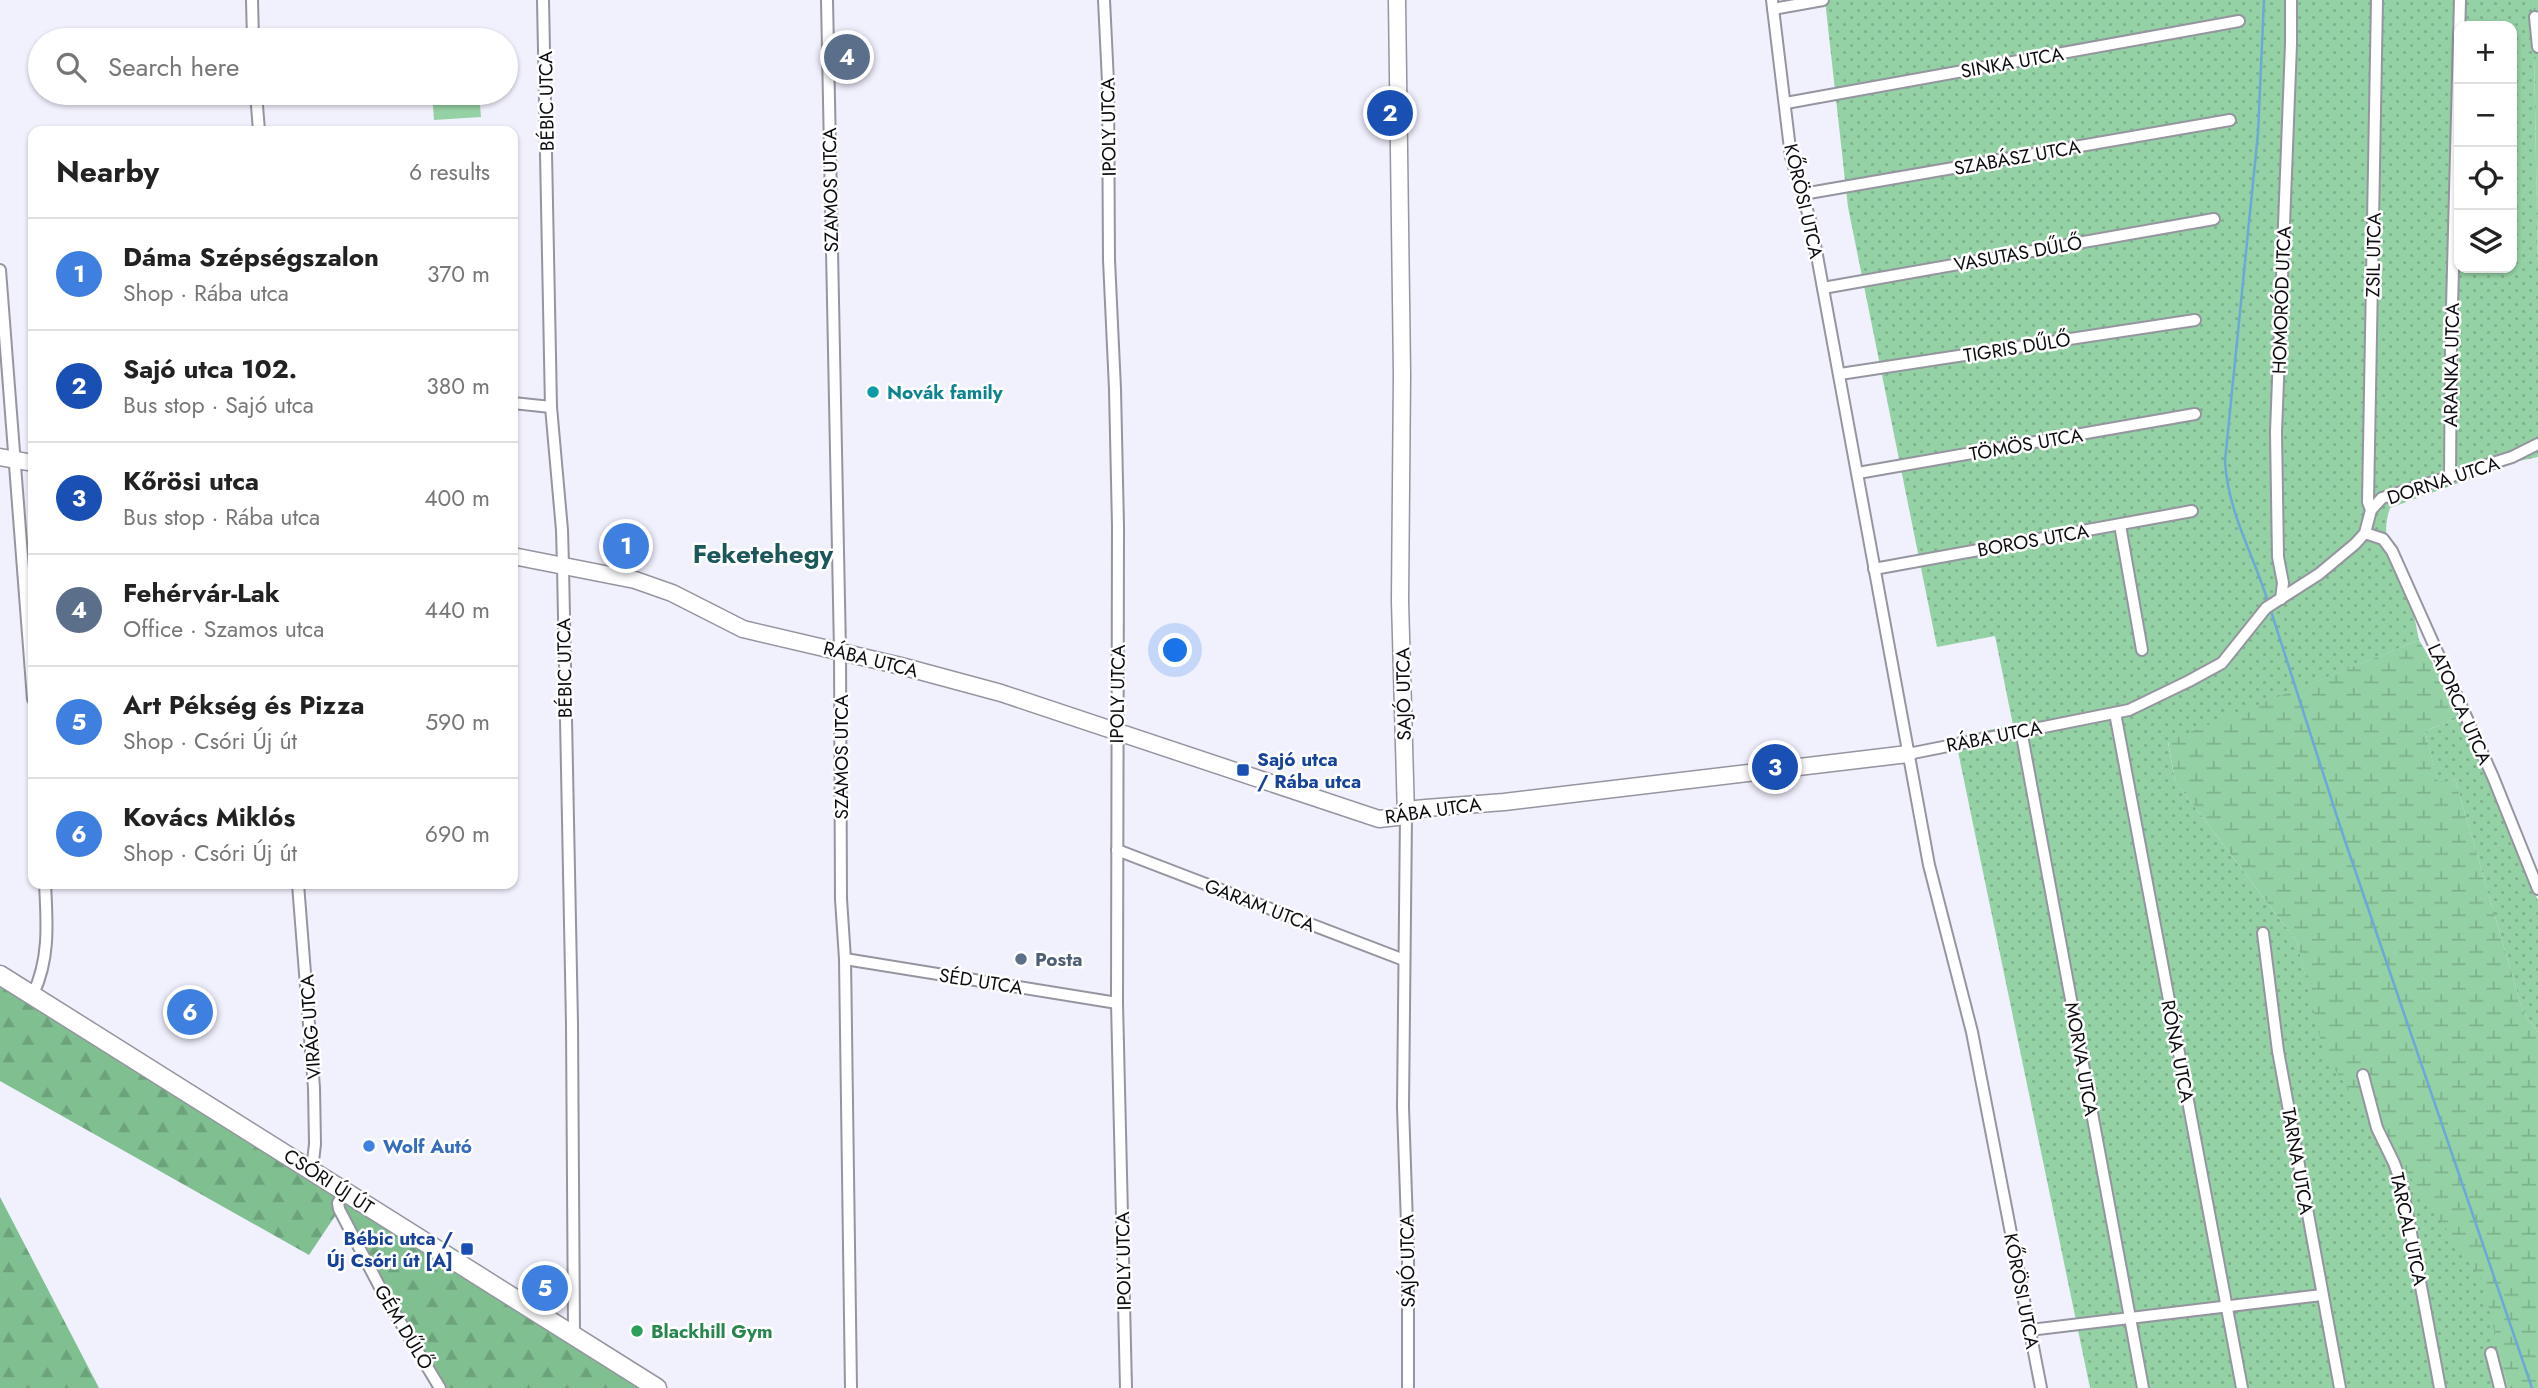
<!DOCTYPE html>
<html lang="en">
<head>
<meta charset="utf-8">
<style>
	:root { --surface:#fff; --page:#f2f2f2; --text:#222; --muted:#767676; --line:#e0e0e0; --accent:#d93025 }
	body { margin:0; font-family:Jost,sans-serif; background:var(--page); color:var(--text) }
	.controls { position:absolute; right:21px; top:21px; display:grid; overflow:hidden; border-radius:14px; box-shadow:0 2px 5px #0004 }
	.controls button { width:63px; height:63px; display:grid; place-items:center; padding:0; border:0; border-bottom:2px solid var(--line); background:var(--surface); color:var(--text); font:35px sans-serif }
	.you { position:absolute; left:1176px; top:651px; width:24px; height:24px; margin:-18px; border:5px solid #fff; border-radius:50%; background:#1a73e8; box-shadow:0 0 0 10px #1a73e833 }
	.badge { display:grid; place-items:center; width:46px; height:46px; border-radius:50%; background:var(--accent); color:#fff; font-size:23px; font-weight:700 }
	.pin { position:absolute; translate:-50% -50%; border:4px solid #fff; box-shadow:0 2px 7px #0006 }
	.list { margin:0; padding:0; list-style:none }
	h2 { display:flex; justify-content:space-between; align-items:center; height:91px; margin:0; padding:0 28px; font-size:30px }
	h2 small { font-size:23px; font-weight:400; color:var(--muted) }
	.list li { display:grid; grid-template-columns:46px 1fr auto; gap:21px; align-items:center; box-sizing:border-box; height:112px; padding:0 28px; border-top:2px solid var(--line) }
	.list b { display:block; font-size:26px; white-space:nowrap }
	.list p { margin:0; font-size:23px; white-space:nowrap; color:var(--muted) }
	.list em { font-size:23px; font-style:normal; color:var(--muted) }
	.icon { flex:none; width:38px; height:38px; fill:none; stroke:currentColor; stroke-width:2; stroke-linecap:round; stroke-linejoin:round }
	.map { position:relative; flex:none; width:2538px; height:1388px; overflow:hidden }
	.search { position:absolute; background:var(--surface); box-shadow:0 2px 5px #0004; left:28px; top:28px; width:490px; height:77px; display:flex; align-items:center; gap:18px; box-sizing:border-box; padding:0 24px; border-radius:38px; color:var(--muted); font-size:26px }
	.panel { position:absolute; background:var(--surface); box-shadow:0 2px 5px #0004; left:28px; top:126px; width:490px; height:763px; border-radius:14px }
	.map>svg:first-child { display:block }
	.grass { fill:url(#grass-dots); fill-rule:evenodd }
	.forest { fill:url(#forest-firs) }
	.wetland { fill:url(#wetland-marsh) }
	.pitch { fill:#94d1a4 }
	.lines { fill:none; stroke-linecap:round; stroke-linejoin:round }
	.stream { stroke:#6ba9d8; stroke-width:2.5 }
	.street-casing { stroke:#9595a0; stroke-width:14 }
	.secondary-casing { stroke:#9595a0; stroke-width:19 }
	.primary-casing { stroke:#9595a0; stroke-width:21 }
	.street { stroke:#fff; stroke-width:10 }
	.secondary { stroke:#fff; stroke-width:16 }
	.primary { stroke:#fff; stroke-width:18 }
	.culture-dot { fill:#0f9aa8; stroke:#fff; stroke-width:2.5 }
	.transit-dot { fill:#1a4fb4; stroke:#fff; stroke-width:2.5 }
	.service-dot { fill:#5c6f8a; stroke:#fff; stroke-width:2.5 }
	.shop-dot { fill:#3f7fe0; stroke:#fff; stroke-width:2.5 }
	.leisure-dot { fill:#2e9e5b; stroke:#fff; stroke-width:2.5 }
	.labels { text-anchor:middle; stroke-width:5; stroke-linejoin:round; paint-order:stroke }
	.street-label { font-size:19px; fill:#0c0c10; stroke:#fff }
	.culture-label { font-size:19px; font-weight:bold; fill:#0d838f; stroke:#fff; text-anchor:start }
	.transit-label { font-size:19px; font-weight:bold; fill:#164399; stroke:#fff; text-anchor:start }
	.service-label { font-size:19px; font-weight:bold; fill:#4e5e75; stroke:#fff; text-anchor:start }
	.shop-label { font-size:19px; font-weight:bold; fill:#366cbe; stroke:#fff; text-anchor:start }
	.leisure-label { font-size:19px; font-weight:bold; fill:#27864d; stroke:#fff; text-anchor:start }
	.district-label { font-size:26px; font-weight:bold; fill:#1b575b; stroke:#fff }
</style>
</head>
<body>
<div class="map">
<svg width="2538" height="1388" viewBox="0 0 2538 1388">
	<defs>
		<pattern id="grass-dots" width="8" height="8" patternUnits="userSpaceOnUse" patternTransform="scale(1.75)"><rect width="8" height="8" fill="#94d1a4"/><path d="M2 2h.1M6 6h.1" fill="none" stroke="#7eb28c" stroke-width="1.8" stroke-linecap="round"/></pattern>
		<pattern id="forest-firs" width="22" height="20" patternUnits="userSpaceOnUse" patternTransform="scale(1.75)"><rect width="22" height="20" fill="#7fbf90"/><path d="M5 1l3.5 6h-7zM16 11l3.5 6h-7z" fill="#6da37b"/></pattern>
		<pattern id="wetland-marsh" width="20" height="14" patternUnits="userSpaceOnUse" patternTransform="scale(1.75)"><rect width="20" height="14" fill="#94d1a4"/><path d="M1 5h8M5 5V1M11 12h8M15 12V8" fill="none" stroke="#7eb28c"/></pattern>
	</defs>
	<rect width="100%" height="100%" fill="#f1f0fd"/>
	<!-- grass -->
	<g class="grass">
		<path d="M1825,0H2533L2538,267V457L2519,461L2390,508C2378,542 2397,567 2408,597C2414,611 2416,626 2419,640L2168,742L2175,781L2297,942L2325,1054L2483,1280L2508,1388H2090L1955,737L2013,725L1995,636L1937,647L1848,207ZM2459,26H2512V268H2459Z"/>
		<polygon points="2464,716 2538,901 2538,1032 2525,1015 2520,1002 2455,779 2438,783 2425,731"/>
	</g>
	<!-- forest -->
	<g class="forest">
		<polygon points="0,975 657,1388 432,1388 337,1213 309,1255 0,1081"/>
		<polygon points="0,1197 99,1388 0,1388"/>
	</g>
	<!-- wetland -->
	<g class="wetland">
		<polygon points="2533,0 2538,0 2538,267"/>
		<polygon points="2419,640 2464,716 2425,731 2438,782 2455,779 2520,1002 2525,1015 2538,1032 2538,1388 2508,1388 2482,1280 2324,1054 2297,942 2175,781 2168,741"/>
	</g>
	<!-- pitch -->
	<polygon class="pitch" points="432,93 479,93 481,117 434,120"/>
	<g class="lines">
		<!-- stream -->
		<g class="stream">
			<path d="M2264,0L2258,133L2225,461C2228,513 2253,553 2268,602"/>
			<polyline points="2270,608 2341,829 2532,1388"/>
		</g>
		<defs>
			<g id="street">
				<polyline points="252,0 253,40"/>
				<polyline points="543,0 551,407 562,530 563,566 572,1024 574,1336"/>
				<polyline points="827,0 840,651 841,899 845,959 851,1388"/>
				<polyline points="1104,0 1108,82 1109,260 1115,389 1118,526 1117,1003 1126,1388"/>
				<polyline points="1772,0 1791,157 1811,223 1929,865 1972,1032 2041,1388"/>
				<polyline points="1773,9 1823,0"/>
				<polyline points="2535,17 2538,47"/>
				<polyline points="256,93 259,131"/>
				<polyline points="1786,103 2239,21"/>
				<polyline points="1803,194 2230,120"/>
				<polyline points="0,270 33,699"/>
				<polyline points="1823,288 2214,219"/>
				<polyline points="1840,374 2195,320"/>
				<polyline points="513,403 551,407"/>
				<polyline points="1858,473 2195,414"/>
				<polyline points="2450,478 2451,346 2460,0"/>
				<polyline points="2371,510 2368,502 2377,0"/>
				<polyline points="2120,525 2142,650"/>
				<polyline points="2365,533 2383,539 2392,551 2493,777 2538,889"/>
				<polyline points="1874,569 2192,511"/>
				<polyline points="2281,599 2283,583 2278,557 2276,432 2291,44 2291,0"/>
				<polyline points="2115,713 2242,1388"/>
				<polyline points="2021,730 2143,1388"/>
				<polyline points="1908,754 2129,710 2189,681 2222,663 2266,608 2319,574 2355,544 2365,533 2371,510 2382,498 2512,457 2538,444"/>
				<polyline points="1406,816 1403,1107 1408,1254 1408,1388"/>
				<polyline points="1117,850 1404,960"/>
				<polyline points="298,884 314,1088 315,1144 312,1170"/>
				<polyline points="2263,933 2278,1051 2340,1388"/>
				<polyline points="845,959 1117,1003"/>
				<path d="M33,994C50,959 47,922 45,884"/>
				<polyline points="2363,1075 2377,1128 2394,1163 2402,1185 2440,1388"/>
				<polyline points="345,1192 338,1203 339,1209 384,1295 440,1388"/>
				<polyline points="2030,1330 2322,1295"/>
				<polyline points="2491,1353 2500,1388"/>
			</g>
			<g id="secondary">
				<polyline points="1397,0 1402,374 1400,601 1406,816"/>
				<polyline points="0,457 33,463"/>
				<polyline points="513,556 635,580 672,593 743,629 901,666 1001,693 1379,819 1406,816 1416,809 1426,808 1504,802 1908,754"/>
			</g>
			<polyline id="primary" points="0,975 657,1388"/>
		</defs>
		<!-- street casing -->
		<use href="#street" class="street-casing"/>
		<!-- secondary casing -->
		<use href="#secondary" class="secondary-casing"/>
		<!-- primary casing -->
		<use href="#primary" class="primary-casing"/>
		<!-- street -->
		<use href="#street" class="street"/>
		<!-- secondary -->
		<use href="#secondary" class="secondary"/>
		<!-- primary -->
		<use href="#primary" class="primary"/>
	</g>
	<!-- markers -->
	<circle class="culture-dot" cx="873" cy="392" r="7"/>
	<g class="transit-dot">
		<rect x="1236" y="763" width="14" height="14" rx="3.5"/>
		<rect x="460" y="1242" width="14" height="14" rx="3.5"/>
	</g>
	<circle class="service-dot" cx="1021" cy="959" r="7"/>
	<circle class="shop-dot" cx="369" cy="1146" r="7"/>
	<circle class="leisure-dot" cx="637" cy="1331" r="7"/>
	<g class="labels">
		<!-- street labels -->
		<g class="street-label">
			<text transform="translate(2012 62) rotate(-10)" y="7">SINKA UTCA</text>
			<text transform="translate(546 101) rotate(-91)" y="7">BÉBIC UTCA</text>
			<text transform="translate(1108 127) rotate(-91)" y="7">IPOLY UTCA</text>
			<text transform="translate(2017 157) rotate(-10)" y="7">SZABÁSZ UTCA</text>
			<text transform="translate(830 190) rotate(-91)" y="7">SZAMOS UTCA</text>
			<text transform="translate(1804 201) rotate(77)" y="7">KŐRÖSI UTCA</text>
			<text transform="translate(2018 253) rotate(-10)" y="7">VASUTAS DŰLŐ</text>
			<text transform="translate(2373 255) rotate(-89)" y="7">ZSIL UTCA</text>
			<text transform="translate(2281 300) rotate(-88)" y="7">HOMORÓD UTCA</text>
			<text transform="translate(2017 347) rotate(-9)" y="7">TIGRIS DŰLŐ</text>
			<text transform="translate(2451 365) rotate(-89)" y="7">ARANKA UTCA</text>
			<text transform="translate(2026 444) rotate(-10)" y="7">TÖMÖS UTCA</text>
			<text transform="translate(2443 480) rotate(-18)" y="7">DORNA UTCA</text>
			<text transform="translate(2033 540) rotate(-10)" y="7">BOROS UTCA</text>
			<text transform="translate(871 659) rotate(14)" y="7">RÁBA UTCA</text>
			<text transform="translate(564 668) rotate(-91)" y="7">BÉBIC UTCA</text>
			<text transform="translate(1117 694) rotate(-89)" y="7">IPOLY UTCA</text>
			<text transform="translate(1403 694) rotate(-91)" y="7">SAJÓ UTCA</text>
			<text transform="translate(2460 704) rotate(66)" y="7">LATORCA UTCA</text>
			<text transform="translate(1994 736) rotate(-11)" y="7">RÁBA UTCA</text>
			<text transform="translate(841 757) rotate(-90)" y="7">SZAMOS UTCA</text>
			<text transform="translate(1433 810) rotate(-8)" y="7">RÁBA UTCA</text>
			<text transform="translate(1260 905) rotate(21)" y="7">GARAM UTCA</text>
			<text transform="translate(981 981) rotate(9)" y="7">SÉD UTCA</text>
			<text transform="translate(310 1027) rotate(-94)" y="7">VIRÁG UTCA</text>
			<text transform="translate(2178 1051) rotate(79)" y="7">RÓNA UTCA</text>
			<text transform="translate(2082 1059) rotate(80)" y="7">MORVA UTCA</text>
			<text transform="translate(2298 1161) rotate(80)" y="7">TARNA UTCA</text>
			<text transform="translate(329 1181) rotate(33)" y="7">CSÓRI ÚJ ÚT</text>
			<text transform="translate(2409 1229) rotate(78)" y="7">TARCAL UTCA</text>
			<text transform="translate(1123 1261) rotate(-91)" y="7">IPOLY UTCA</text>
			<text transform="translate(1407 1261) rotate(-91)" y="7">SAJÓ UTCA</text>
			<text transform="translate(2022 1291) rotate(79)" y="7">KŐRÖSI UTCA</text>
			<text transform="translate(404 1327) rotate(59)" y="7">GÉM DŰLŐ</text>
		</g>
		<!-- culture labels -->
		<g class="culture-label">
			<text x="887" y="399">Novák family</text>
		</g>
		<!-- transit labels -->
		<g class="transit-label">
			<text x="1257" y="766">Sajó utca<tspan x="1257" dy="22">/ Rába utca</tspan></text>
			<text x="453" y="1245" text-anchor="end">Bébic utca /<tspan x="453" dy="22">Új Csóri út [A]</tspan></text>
		</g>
		<!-- service labels -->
		<g class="service-label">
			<text x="1035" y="966">Posta</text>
		</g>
		<!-- shop labels -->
		<g class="shop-label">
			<text x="383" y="1153">Wolf Autó</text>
		</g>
		<!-- leisure labels -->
		<g class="leisure-label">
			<text x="651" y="1338">Blackhill Gym</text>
		</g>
		<!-- district labels -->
		<g class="district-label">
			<text x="763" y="563">Feketehegy</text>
		</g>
	</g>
</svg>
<div class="controls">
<button>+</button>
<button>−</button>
<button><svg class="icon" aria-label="locate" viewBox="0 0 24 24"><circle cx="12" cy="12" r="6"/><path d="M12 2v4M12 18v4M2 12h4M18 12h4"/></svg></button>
<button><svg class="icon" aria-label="layers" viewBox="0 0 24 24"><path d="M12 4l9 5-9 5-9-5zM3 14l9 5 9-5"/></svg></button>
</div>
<div class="you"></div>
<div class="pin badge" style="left:626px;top:546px;background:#3f7fe0">1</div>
<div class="pin badge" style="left:1390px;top:113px;background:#1a4fb4">2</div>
<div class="pin badge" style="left:1775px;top:767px;background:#1a4fb4">3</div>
<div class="pin badge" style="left:847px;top:57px;background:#5c6f8a">4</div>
<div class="pin badge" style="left:545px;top:1288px;background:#3f7fe0">5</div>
<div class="pin badge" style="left:190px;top:1012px;background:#3f7fe0">6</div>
<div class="search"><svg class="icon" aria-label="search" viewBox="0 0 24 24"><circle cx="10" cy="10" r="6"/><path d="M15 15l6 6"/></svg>Search here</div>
<section class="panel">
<h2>Nearby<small>6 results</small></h2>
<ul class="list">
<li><span class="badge" style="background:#3f7fe0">1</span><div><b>Dáma Szépségszalon</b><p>Shop · Rába utca</p></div><em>370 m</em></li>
<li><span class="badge" style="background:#1a4fb4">2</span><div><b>Sajó utca 102.</b><p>Bus stop · Sajó utca</p></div><em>380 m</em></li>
<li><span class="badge" style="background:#1a4fb4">3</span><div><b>Kőrösi utca</b><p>Bus stop · Rába utca</p></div><em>400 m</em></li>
<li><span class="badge" style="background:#5c6f8a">4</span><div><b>Fehérvár-Lak</b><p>Office · Szamos utca</p></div><em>440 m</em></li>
<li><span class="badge" style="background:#3f7fe0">5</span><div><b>Art Pékség és Pizza</b><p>Shop · Csóri Új út</p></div><em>590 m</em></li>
<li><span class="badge" style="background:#3f7fe0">6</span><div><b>Kovács Miklós</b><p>Shop · Csóri Új út</p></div><em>690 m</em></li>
</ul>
</section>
</div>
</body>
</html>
